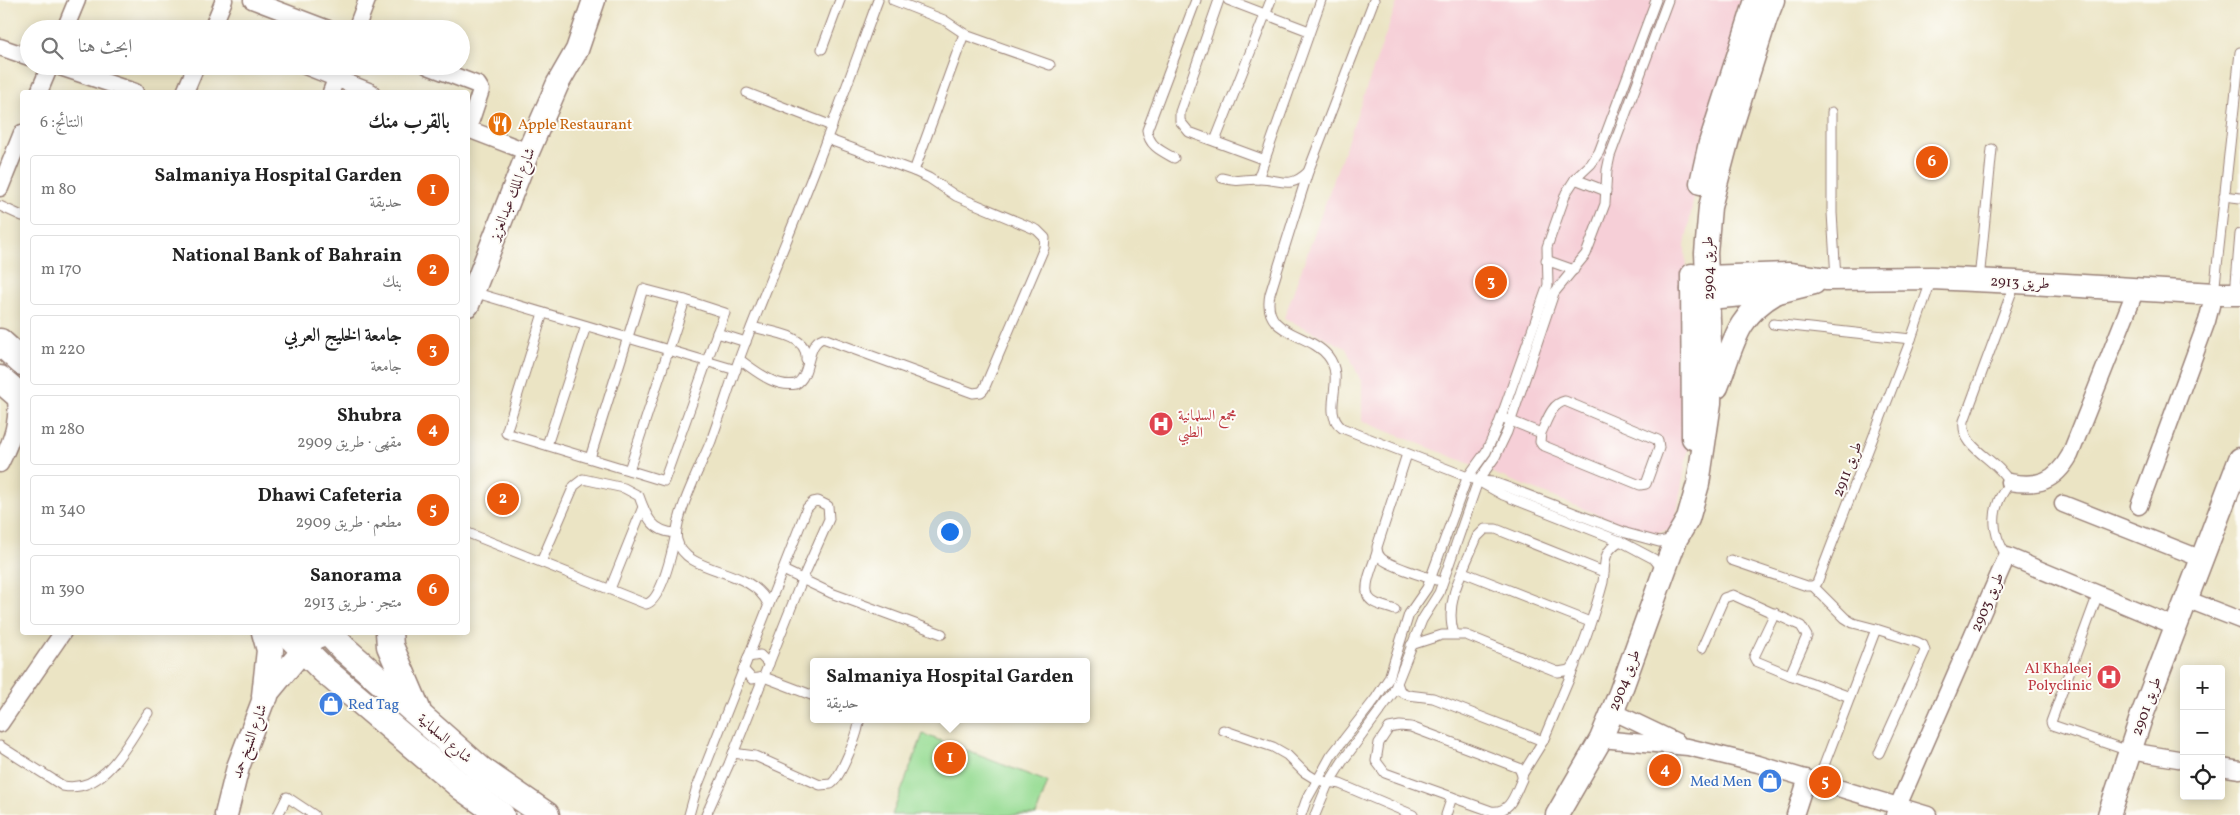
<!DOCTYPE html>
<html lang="ar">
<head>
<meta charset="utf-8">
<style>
	:root { --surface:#fff; --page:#f6f6f6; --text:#222; --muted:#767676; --line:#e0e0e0; --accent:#ea580c }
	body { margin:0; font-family:Vollkorn,Amiri,serif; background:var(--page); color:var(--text); direction:rtl }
	.controls { position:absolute; right:15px; bottom:15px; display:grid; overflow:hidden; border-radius:5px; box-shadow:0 2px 12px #0003 }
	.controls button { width:45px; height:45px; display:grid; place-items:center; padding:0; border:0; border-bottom:1px solid var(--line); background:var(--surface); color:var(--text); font:25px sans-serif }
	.you { position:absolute; left:949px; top:531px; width:18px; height:18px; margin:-12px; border:4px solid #fff; border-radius:50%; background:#1a73e8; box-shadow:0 0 0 8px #1a73e833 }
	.badge { display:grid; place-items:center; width:32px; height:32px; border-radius:50%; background:var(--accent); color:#fff; font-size:16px; font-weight:700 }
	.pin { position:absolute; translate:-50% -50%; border:2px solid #fff; box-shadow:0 1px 5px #0006 }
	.popup { position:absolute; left:810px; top:658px; width:280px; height:65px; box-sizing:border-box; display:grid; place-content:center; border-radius:5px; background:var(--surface); filter:drop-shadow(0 1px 4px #0005); font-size:16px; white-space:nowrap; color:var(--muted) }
	.popup b { font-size:19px; color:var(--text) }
	.popup::after { content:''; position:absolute; left:50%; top:100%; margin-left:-10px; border:10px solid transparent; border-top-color:var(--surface) }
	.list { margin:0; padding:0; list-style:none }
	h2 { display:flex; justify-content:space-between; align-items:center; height:65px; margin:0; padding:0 20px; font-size:21px }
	h2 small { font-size:16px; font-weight:400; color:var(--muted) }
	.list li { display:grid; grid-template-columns:32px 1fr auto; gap:15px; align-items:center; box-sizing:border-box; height:70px; margin:0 10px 10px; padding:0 10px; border:1px solid var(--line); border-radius:5px }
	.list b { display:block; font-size:19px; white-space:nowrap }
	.list p { margin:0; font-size:16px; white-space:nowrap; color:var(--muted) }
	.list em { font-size:16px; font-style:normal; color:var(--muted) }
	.icon { flex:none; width:28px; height:28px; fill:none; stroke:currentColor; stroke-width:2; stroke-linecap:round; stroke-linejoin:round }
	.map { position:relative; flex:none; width:2240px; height:815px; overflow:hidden; direction:ltr }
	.search { position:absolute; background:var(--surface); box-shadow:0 2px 12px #0003; left:20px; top:20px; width:450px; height:55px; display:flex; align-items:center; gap:12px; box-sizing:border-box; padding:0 18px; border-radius:28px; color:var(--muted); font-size:19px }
	.panel { position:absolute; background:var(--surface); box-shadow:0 2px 12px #0003; left:20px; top:90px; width:450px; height:545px; border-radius:5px; direction:rtl }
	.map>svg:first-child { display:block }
	.built { fill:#f6cfd7 }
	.green { fill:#99dd95; stroke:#727e60 }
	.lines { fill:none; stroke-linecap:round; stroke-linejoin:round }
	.lane-casing { stroke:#9a8278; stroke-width:11 }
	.street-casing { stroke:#9a8278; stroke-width:19 }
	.secondary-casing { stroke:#9a8278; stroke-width:25 }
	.primary-casing { stroke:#9a8278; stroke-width:29 }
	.lane { stroke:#fff; stroke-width:9 }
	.street { stroke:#fff; stroke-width:16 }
	.secondary { stroke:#fff; stroke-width:22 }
	.primary { stroke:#fff; stroke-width:26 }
	.labels { text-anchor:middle; stroke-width:4; stroke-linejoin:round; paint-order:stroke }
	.food-label { font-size:15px; fill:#c56008; stroke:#fdfcf7; text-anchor:start }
	.street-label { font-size:15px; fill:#4a1f2b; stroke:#fdfcf7 }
	.health-label { font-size:15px; fill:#be3a42; stroke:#fdfcf7; text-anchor:start }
	.shop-label { font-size:15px; fill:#366cbe; stroke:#fdfcf7; text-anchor:start }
</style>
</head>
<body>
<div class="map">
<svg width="2240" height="815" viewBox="0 0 2240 815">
	<rect width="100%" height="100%" fill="#fdfcf7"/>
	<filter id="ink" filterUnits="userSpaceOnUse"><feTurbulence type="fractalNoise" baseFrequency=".02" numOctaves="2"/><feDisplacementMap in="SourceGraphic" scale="10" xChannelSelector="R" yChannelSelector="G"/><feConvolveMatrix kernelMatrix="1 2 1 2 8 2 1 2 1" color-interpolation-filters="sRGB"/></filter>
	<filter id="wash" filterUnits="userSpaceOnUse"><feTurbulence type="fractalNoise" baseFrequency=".0096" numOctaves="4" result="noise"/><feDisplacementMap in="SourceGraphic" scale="20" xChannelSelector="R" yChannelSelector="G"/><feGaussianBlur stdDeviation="1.12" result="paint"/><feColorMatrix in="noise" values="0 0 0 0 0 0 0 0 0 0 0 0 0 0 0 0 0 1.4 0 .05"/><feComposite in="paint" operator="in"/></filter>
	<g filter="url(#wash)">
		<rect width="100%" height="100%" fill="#ebe4c4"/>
		<!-- built -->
		<polygon class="built" points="1398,0 1741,0 1735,11 1738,26 1703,147 1685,246 1691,434 1674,529 1649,535 1362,421 1362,384 1346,348 1284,318"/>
		<!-- green -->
		<polygon class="green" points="923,734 1048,782 1036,815 892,815"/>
	</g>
	<g filter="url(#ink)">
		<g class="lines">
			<defs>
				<g id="lane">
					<polyline points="893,0 944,20 968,36 1050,65"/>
					<polyline points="1219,0 1180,112 1180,121 1189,132 1265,160"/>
					<polyline points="1228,0 1309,31"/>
					<path d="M1374,0L1308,172L1270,294C1261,336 1309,332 1328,356C1347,380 1320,411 1342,428L1478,481L1503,495L1620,541L1654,559L1663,570"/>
					<polyline points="822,49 840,0"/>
					<polyline points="747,93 832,126"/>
					<polyline points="1832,112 1832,213 1836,278"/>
					<polyline points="1215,141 1271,0"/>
					<path d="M1174,158C1161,151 1149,146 1147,130L1196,0"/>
					<polyline points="914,171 964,34"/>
					<path d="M1222,178C1235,182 1244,180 1257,179C1280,178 1288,191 1308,172"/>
					<polyline points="1258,179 1321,0"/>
					<polyline points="1575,179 1606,191"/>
					<polyline points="2224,196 2240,198"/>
					<polyline points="0,206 22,216"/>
					<polyline points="1546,260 1574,270"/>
					<polyline points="1979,280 1992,149"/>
					<polyline points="473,292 736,370"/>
					<polyline points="2214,294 2240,52"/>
					<polyline points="2235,294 2240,234"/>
					<polyline points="685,300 725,313 717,333"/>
					<polyline points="543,313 506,433 664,481 717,333 746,342"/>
					<polyline points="1773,324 1911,339"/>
					<path d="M752,327C771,332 809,334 806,360"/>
					<path d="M740,360C756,371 775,388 796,384C812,375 805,344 823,338L973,393L981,392L984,389L1044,248L1045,238L1037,230L956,196L929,178L914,171L827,139"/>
					<path d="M1506,419L1541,433L1540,442L1542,445L1640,485L1646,484L1659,448L1658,440L1565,401C1551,404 1547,421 1541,433"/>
					<polyline points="547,445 586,326"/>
					<path d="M1407,454L1377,547C1377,552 1378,555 1381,558C1388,565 1426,577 1436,580"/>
					<polyline points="590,458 643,289 685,300 629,470"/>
					<polyline points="1479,481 1493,482 1507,487 1626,533 1659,542 1675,539"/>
					<path d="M468,533L646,604C662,601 673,548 676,533C652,532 646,516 639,496L624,488L583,479L574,486L541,562"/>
					<path d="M1377,552C1374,564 1359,592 1372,601C1378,606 1388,607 1395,610"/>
					<path d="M2007,556C1995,539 1991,519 1999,500C2002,493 2006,489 2009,482C1998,459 1960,449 1964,421L2015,283"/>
					<polyline points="1731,560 1807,586 1813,586 1817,583 1911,339 1932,278"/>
					<polyline points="783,570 831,593 942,634"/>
					<polyline points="1463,572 1590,622"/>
					<polyline points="1813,586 1845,618 1853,623 1876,629"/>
					<polyline points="610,589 643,507"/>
					<polyline points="2098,594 2051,722 2052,725 2129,751"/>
					<path d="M768,604C751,566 686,576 677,540C672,521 703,461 711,441C723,408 733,374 746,341C772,273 802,206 827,138C845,92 861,46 878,0"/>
					<polyline points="1775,613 1754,657 1756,661 1790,675"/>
					<path d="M1454,634C1443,602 1465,567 1477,537L1485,529H1496L1604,572"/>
					<path d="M1411,645L1442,635H1466L1558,672L1570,670C1580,661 1599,597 1603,582C1606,563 1601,553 1620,541"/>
					<polyline points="1702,648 1724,598 1733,595 1801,626 1807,636 1790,675 1850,697"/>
					<polyline points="748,657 760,655 769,664"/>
					<polyline points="743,669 752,679 764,677 814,696"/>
					<polyline points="1397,683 1400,691 1408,695 1433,698 1543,741"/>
					<path d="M1400,726L1411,727L1519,768L1522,775V779C1515,793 1511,814 1491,811L1385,773L1376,761L1379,743L1389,728Z"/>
					<polyline points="1223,730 1273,747 1287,755 1304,772 1317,780 1340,784 1413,815"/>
					<path d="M0,746L63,786C105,794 128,742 148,713"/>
					<path d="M733,753L755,756L820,785L831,784C840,778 860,731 859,719"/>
					<polyline points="1522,775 1543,741 1575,665"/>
					<polyline points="1818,781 1876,629 1917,642 1923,645 1925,651 1879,753"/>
					<polyline points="278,815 287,797 314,815"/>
					<polyline points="689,815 696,790 807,508 813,502 818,501 828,506 829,519 802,580 729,764 706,815"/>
					<polyline points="1301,815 1306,801 1331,756 1376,698 1389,678 1409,614 1427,588 1467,478 1486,452 1498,426 1548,285 1547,247 1566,193 1575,179 1591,164 1599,152 1656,0"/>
					<polyline points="1315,815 1327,786 1342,762 1393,693 1422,620 1439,593 1478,481 1495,457 1507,432 1554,293 1586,254 1605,204 1607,170 1610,156 1668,0"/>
					<polyline points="1446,815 1452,797"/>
				</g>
				<g id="street">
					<polyline points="252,0 328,29"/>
					<polyline points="65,29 77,0"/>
					<polyline points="212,29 224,0"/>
					<polyline points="356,29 367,0"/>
					<polyline points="0,47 29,57"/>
					<polyline points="57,66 135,92"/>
					<polyline points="305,66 371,92"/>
					<polyline points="428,66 478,85 481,90 468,129"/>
					<polyline points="39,92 50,66"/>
					<polyline points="185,92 196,66"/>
					<polyline points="331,92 341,66"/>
					<polyline points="468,129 528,152"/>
					<polyline points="0,188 22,133"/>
					<path d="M0,464C12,441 20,418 15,392"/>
					<path d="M2009,482C2038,487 2055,482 2070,455L2136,289"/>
					<polyline points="2063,504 2202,559"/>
					<polyline points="2139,506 2207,321 2214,294"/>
					<polyline points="2186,599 2240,620"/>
					<polyline points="1612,711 1677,742"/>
					<polyline points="0,724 63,632"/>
					<polyline points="1601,739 1688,747 1758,764 1928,815"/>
					<polyline points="2130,751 2184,760"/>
					<polyline points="2221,767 2240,770"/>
					<polyline points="1795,815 1807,778"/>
					<polyline points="1894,815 2007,556 2175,626"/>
				</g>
				<g id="secondary">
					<polyline points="1701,183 1710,143 1756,0"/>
					<polyline points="1692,275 1693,438"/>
					<polyline points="1695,288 1708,298 1778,292 1814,283"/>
					<polyline points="1692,290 1707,277 1789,274 1827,279 1932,278 2016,282 2214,294 2240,294"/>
					<polyline points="468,305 528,152 558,83 577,50 594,0"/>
					<path d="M1717,387C1733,347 1735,316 1776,293"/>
					<polyline points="226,815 238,767 265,696 303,650 322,632"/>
					<polyline points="1557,815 1601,739 1620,693 1676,539 1688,519 1698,484 1710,403 1711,365 1706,253 1710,207 1729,135 1766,18 1773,0"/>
					<polyline points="2109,815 2141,718 2240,459"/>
				</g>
				<g id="primary">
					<polyline points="0,342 22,362"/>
					<polyline points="0,379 22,398"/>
					<polyline points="286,632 324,670 463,788 501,815"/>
					<polyline points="328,632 343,648 481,770 546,815"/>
					<polyline points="389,632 390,646 417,709"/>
					<polyline points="265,696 270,650 265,632"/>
				</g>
			</defs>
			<!-- lane casing -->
			<use href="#lane" class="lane-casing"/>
			<!-- street casing -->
			<use href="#street" class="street-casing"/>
			<!-- secondary casing -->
			<use href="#secondary" class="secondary-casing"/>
			<!-- primary casing -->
			<use href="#primary" class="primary-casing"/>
			<!-- lane -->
			<use href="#lane" class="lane"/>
			<!-- street -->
			<use href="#street" class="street"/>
			<!-- secondary -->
			<use href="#secondary" class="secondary"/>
			<!-- primary -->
			<use href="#primary" class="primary"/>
		</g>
	</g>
	<!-- icons -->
	<defs>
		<symbol id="restaurant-disc" viewBox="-11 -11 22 22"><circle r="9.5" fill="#e8710a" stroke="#fdfcf7"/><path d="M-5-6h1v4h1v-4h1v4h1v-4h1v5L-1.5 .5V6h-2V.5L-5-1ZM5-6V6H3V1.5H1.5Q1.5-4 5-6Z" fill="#fff"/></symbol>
		<symbol id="hospital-disc" viewBox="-11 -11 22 22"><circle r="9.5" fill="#e0444e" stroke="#fdfcf7"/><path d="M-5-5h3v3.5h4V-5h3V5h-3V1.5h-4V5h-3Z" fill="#fff"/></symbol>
		<symbol id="shop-disc" viewBox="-11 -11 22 22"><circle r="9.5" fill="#3f7fe0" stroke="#fdfcf7"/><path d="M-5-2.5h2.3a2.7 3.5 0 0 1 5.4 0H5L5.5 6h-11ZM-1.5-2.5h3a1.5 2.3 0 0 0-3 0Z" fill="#fff"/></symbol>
	</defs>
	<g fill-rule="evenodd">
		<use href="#restaurant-disc" x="486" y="110" width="28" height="28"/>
		<use href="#hospital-disc" x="1147" y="410" width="28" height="28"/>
		<use href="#hospital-disc" x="2095" y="663" width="28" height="28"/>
		<use href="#shop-disc" x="317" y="690" width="28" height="28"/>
		<use href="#shop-disc" x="1756" y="767" width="28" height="28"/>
	</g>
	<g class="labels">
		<!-- food labels -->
		<g class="food-label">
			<text x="518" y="129">Apple Restaurant</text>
		</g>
		<!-- street labels -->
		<g class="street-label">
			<text transform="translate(512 194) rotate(-68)" y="5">شارع الملك عبدالعزيز</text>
			<text transform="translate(1708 268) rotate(-91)" y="5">طريق 2904</text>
			<text transform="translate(2020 282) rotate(3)" y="5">طريق 2913</text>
			<text transform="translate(1847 469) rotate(-69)" y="5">طريق 2911</text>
			<text transform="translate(1987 602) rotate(-67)" y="5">طريق 2903</text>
			<text transform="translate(1624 680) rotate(-69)" y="5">طريق 2904</text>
			<text transform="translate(2146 706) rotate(-70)" y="5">طريق 2901</text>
			<text transform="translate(445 738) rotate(41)" y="5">شارع السلمانية</text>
			<text transform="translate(249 741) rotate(-70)" y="5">شارع الشيخ حمد</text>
		</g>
		<!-- health labels -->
		<g class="health-label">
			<text x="1178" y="420">مجمع السلمانية<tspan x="1178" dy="17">الطبي</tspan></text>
			<text x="2092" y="673" text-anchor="end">Al Khaleej<tspan x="2092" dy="17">Polyclinic</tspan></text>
		</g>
		<!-- shop labels -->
		<g class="shop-label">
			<text x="348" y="709">Red Tag</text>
			<text x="1752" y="786" text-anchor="end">Med Men</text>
		</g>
	</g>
</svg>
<div class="controls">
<button>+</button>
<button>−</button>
<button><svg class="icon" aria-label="locate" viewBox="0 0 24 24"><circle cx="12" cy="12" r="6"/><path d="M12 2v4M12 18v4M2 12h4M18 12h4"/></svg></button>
</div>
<div class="you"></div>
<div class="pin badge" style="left:950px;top:758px">1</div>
<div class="popup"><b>Salmaniya Hospital Garden</b>حديقة</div>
<div class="pin badge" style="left:503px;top:499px">2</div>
<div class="pin badge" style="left:1491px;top:282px">3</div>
<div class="pin badge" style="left:1665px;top:770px">4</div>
<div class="pin badge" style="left:1825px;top:782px">5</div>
<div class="pin badge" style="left:1932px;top:162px">6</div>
<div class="search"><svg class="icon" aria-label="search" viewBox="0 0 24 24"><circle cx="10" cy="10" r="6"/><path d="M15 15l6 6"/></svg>ابحث هنا</div>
<section class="panel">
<h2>بالقرب منك<small>النتائج: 6</small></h2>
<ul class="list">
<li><span class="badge">1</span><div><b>Salmaniya Hospital Garden</b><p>حديقة</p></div><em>80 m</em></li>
<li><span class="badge">2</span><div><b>National Bank of Bahrain</b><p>بنك</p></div><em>170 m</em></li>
<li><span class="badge">3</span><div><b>جامعة الخليج العربي</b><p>جامعة</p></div><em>220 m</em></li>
<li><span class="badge">4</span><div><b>Shubra</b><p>مقهى · طريق 2909</p></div><em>280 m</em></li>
<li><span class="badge">5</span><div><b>Dhawi Cafeteria</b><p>مطعم · طريق 2909</p></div><em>340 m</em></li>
<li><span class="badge">6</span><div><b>Sanorama</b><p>متجر · طريق 2913</p></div><em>390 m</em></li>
</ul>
</section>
</div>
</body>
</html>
